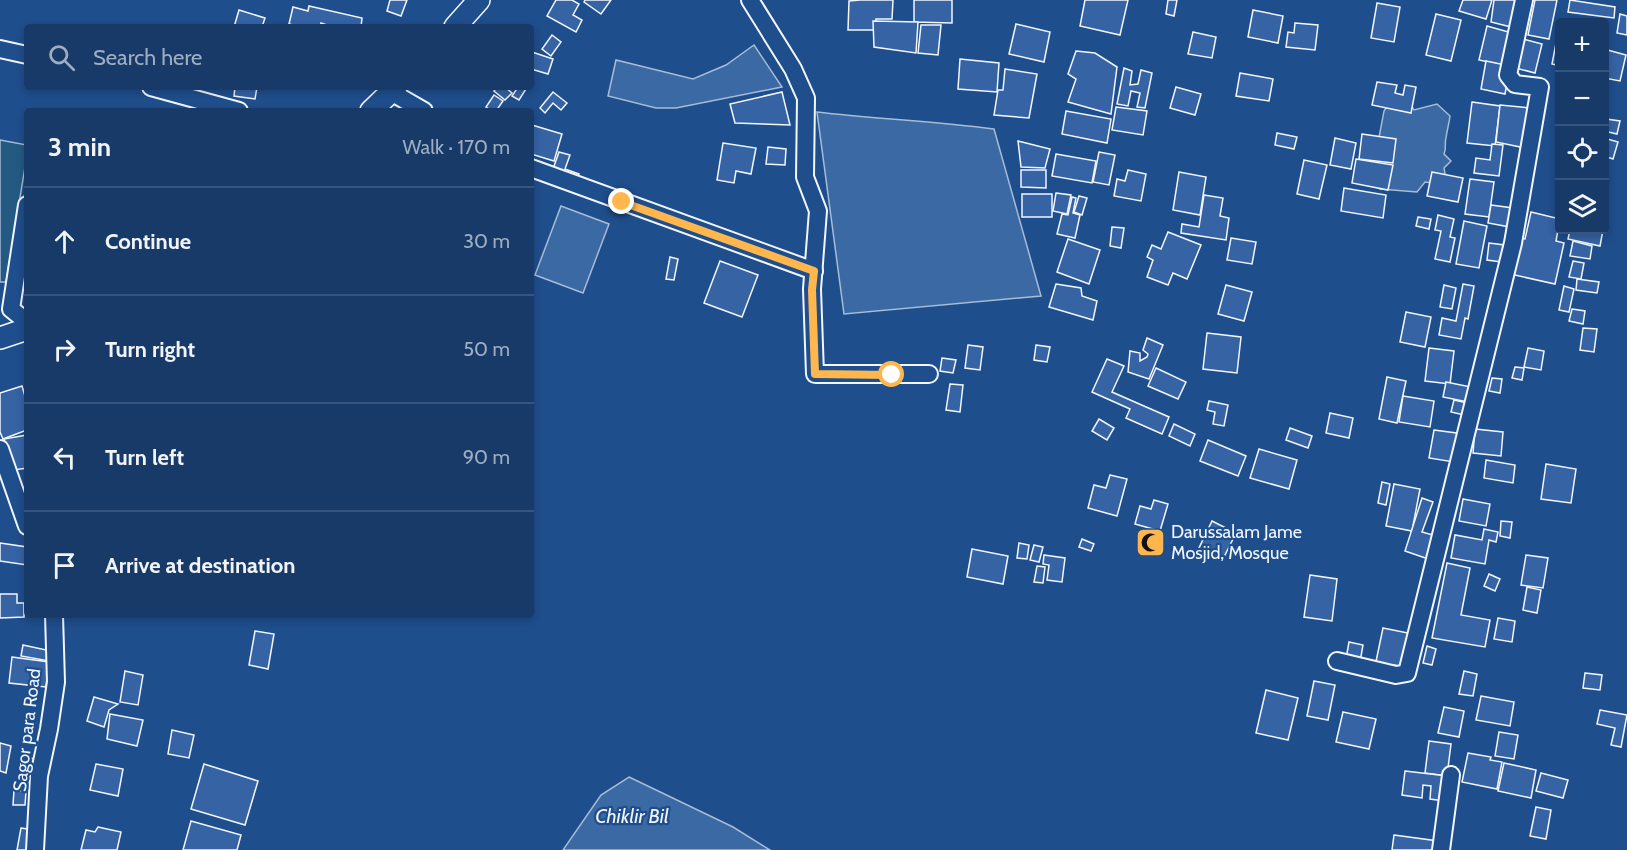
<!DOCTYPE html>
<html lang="en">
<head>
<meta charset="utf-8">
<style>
	:root { --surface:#173a69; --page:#244571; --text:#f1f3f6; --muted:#9eadc0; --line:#36547d }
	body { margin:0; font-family:Cabin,sans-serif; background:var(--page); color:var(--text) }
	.controls { position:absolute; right:18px; top:18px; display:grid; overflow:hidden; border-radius:6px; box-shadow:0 3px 9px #0003 }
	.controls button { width:54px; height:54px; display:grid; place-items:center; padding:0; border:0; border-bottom:2px solid var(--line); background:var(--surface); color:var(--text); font:30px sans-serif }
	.stop { position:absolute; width:18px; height:18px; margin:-14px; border:4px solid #ffb74d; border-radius:50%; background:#fff }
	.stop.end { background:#ffb74d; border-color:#fff; box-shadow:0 2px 6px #0008 }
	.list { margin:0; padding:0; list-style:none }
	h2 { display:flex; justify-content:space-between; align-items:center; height:78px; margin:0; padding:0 24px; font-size:26px }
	h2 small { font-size:20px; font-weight:400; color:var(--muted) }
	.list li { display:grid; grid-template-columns:39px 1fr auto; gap:18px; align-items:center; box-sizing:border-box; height:108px; padding:0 24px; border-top:2px solid var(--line) }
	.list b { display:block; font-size:22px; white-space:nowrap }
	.list em { font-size:20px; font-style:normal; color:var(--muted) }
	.icon { flex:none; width:33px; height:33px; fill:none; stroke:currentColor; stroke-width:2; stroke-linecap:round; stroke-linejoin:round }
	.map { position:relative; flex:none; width:1627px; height:850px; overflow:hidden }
	.search { position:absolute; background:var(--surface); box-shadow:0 3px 9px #0003; left:24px; top:24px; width:510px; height:66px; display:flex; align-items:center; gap:15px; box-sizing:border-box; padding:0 21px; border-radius:6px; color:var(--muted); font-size:22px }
	.panel { position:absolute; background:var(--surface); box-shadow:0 3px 9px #0003; left:24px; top:108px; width:510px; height:510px; border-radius:6px }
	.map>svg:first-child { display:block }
	.green { fill:#245a82; stroke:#a8bbd7; stroke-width:1.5 }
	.water { fill:#3b69a3; stroke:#a8bbd7; stroke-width:1.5 }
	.building { fill:#3563a3; stroke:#f2f6ff; stroke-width:1.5 }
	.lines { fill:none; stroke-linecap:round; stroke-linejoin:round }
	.minor-casing { stroke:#f2f6ff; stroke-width:20 }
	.major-casing { stroke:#f2f6ff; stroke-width:24 }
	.minor { stroke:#1f4e8c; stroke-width:16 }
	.major { stroke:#1f4e8c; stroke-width:21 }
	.route { stroke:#ffb74d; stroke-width:8 }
	.labels { text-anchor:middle; stroke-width:4.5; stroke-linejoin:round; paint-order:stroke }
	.poi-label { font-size:18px; fill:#f2f6ff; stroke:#1f4e8c; text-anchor:start }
	.street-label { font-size:18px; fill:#f2f6ff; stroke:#1f4e8c }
	.water-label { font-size:20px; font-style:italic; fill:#f2f6ff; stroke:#1f4e8c }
</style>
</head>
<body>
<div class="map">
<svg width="1627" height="850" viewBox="0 0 1627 850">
	<rect width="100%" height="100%" fill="#1f4e8c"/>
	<!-- green -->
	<polygon class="green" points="0,140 27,145 27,155 6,282 0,282"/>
	<!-- water -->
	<g class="water">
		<polygon points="754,45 782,87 676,108 656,108 608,96 616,60 693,79 726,65"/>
		<path d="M1437,104L1450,116C1449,124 1447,130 1446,138C1444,144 1447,148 1444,154L1451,161L1444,168L1446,179L1433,183L1425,182L1417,192L1380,189L1373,185V169L1384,111L1388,105H1411L1414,110Z"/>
		<path d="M817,112C876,119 935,121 994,129L1041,296L844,314Z"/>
		<polygon points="561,206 609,224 583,293 535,275"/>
		<polygon points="629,777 733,827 770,850 563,850 601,795"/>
	</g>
	<!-- building -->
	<g class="building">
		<polygon points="390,0 407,0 401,16 387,11"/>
		<polygon points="556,0 572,0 579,4 573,15 582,20 576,32 547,16"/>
		<polygon points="585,0 611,0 601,14 584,2"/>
		<polygon points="860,0 893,0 892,19 876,19 876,30 848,30 849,1"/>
		<polygon points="914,0 952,0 952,23 914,22"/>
		<polygon points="1085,0 1128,0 1120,35 1080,26"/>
		<polygon points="1168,0 1177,0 1174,16 1166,14"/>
		<polygon points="1463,0 1492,0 1486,19 1459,11"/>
		<polygon points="1494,0 1523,0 1515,28 1491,22"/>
		<polygon points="1535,0 1557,0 1549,39 1528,35"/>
		<polygon points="1570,0 1615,7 1614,18 1568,12"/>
		<polygon points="1377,3 1400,7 1394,42 1371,38"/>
		<polygon points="309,6 362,18 361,27 333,27 321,23 320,27 301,27 289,24 293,7 308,11"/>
		<polygon points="239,10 265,18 262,27 234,27"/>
		<polygon points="1253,10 1283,16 1278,43 1248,37"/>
		<polygon points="1436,14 1461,20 1451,61 1426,55"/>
		<polygon points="1620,14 1627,16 1627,35 1617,33"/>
		<polygon points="873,21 918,22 916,53 874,47"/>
		<polygon points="1295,23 1318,25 1315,50 1286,47 1288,32 1294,33"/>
		<polygon points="1016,24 1050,32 1044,62 1009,54"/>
		<polygon points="921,25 941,25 938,55 918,53"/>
		<polygon points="1487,26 1512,33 1503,65 1479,60"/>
		<polygon points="1193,32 1216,37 1212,58 1188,54"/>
		<polygon points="552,35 561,42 551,56 542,49"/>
		<polygon points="1515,37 1542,44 1535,73 1508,66"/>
		<polygon points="1557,38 1560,39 1560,66 1552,64"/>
		<polygon points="1604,49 1626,55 1620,81 1604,78"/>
		<polygon points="1076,51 1095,53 1117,67 1111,114 1068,102 1076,79 1068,74"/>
		<polygon points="532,52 553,59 548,74 531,69"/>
		<polygon points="960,59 999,63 997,92 958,89"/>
		<polygon points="1486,61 1510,66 1505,94 1481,89"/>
		<polygon points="1124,68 1132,71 1130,85 1138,84 1141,70 1152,73 1145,108 1137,107 1140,93 1131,91 1128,106 1117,104"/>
		<polygon points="1005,69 1037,74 1029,118 994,115 998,90 1003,90"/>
		<polygon points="1240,73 1273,79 1269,101 1236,96"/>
		<polygon points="1377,82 1397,85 1395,93 1403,95 1405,85 1416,87 1411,113 1372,105"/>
		<polygon points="235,87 257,87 255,99 234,96"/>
		<polygon points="497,87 505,87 512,93 505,100 494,91"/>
		<polygon points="518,87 526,89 519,100 512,96"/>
		<polygon points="1176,87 1201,94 1195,115 1170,108"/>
		<polygon points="553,92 567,103 561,110 553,103 545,113 540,108"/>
		<polygon points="782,92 790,125 735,123 730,104"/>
		<polygon points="494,95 503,101 496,111 492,111 486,107"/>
		<polygon points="1472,102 1500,106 1495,146 1467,143"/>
		<polygon points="1500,105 1530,108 1525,148 1496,142"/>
		<polygon points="1116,107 1147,111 1143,135 1112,130"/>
		<polygon points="1066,111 1111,119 1107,143 1062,134"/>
		<polygon points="1606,119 1620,121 1617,134 1604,131"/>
		<polygon points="532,125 562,134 554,161 531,154"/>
		<polygon points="1277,133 1297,137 1294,149 1275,145"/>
		<polygon points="1362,134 1396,139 1393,163 1359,159"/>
		<polygon points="1335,138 1356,143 1351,169 1330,165"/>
		<polygon points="1604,138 1618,142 1613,159 1604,156"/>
		<polygon points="1018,141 1050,149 1045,168 1021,167"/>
		<polygon points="723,143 756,148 751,174 736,171 734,183 717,180"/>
		<polygon points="1492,144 1503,145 1499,176 1474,173 1476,158 1490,160"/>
		<polygon points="768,147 786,149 785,165 766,164"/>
		<polygon points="559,152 570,155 565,169 579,174 577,180 552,172"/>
		<polygon points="1099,152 1115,155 1109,185 1093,182"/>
		<polygon points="1056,154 1096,161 1092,183 1052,176"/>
		<polygon points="1356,159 1393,165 1388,190 1352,183"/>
		<polygon points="1304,160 1327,165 1319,199 1297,194"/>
		<polygon points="1021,170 1046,170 1046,188 1021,187"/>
		<polygon points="1128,170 1146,174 1141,201 1114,196 1117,179 1125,181"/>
		<polygon points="1179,172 1206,177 1200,215 1173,210"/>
		<polygon points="1432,172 1463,178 1458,202 1427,196"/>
		<polygon points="1470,179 1494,182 1489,217 1465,214"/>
		<polygon points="1344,188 1386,195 1383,218 1341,211"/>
		<polygon points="1056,193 1071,195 1067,214 1053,211"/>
		<rect x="1022" y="194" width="30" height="23"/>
		<polygon points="1204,195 1223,198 1220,216 1229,218 1226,240 1181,233 1182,224 1199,227"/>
		<polygon points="1079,196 1087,198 1082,215 1074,212"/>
		<polygon points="1072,197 1076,198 1073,213 1080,215 1075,238 1057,234 1062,214 1068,215"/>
		<polygon points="1491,205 1513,208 1510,227 1488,223"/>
		<polygon points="1531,212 1560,219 1556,241 1564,243 1555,284 1510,274 1518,238 1525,239"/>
		<polygon points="1438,215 1454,219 1450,237 1455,238 1450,262 1435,259 1441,231 1435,230"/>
		<polygon points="1418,217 1431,219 1429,229 1416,226"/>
		<polygon points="1464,221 1487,226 1479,268 1456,264"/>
		<polygon points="1112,227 1124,228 1121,248 1110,246"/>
		<polygon points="1570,230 1603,230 1600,246 1568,239"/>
		<polygon points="1168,232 1201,245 1187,279 1173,273 1168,285 1147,277 1153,260 1147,257 1152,245 1161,249"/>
		<polygon points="1231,238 1256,242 1252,264 1227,260"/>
		<polygon points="1068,239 1100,250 1089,284 1057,272"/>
		<polygon points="1573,241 1592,246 1590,259 1570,256"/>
		<polygon points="1489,243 1512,246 1509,263 1487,260"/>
		<polygon points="670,257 678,259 674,280 666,279"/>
		<polygon points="720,261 758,275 742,317 704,303"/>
		<polygon points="1573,261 1584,263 1581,279 1569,277"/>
		<polygon points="1577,279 1599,282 1597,293 1576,290"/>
		<polygon points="1056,284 1081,288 1082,296 1097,301 1093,320 1049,307"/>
		<polygon points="1463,284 1474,286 1468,319 1465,318 1461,339 1439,335 1442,318 1456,321"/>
		<polygon points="1226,285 1252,292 1244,321 1218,314"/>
		<polygon points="1444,285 1456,288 1452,309 1440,307"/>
		<polygon points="1564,286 1574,289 1569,312 1559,310"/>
		<polygon points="1572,309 1585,311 1583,324 1569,321"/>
		<polygon points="1406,312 1431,317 1425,347 1400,342"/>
		<polygon points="1583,328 1597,329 1594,352 1580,350"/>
		<polygon points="1207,333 1241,337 1237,373 1203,369"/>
		<polygon points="1147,338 1163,345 1149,379 1128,372 1130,351 1140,353 1140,361 1147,357 1148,354 1143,350"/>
		<polygon points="968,345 983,347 980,370 965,368"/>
		<polygon points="1036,345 1050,347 1047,362 1034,360"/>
		<polygon points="1429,348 1454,351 1450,384 1425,381"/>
		<polygon points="1528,348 1544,351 1541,370 1524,367"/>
		<polygon points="942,358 956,360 953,373 940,371"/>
		<polygon points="1107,359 1124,366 1112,392 1169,417 1162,434 1126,418 1130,409 1092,392"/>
		<polygon points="1515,367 1524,368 1522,380 1512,378"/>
		<polygon points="1156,368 1186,382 1178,399 1148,386"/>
		<polygon points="1387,377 1406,381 1397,423 1379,419"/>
		<polygon points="1492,378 1502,379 1500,393 1489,391"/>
		<polygon points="1446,382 1476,388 1473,403 1443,397"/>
		<polygon points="950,384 963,385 960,412 946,410"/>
		<polygon points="22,386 27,403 27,430 3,439 0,432 0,393"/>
		<polygon points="1403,396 1434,401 1430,427 1399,422"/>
		<polygon points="1454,400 1472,404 1469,416 1451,412"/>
		<polygon points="1209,401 1228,405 1224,426 1213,424 1215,412 1207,410"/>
		<polygon points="1330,413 1353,418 1349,438 1326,433"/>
		<polygon points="1099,419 1114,428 1107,440 1092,431"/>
		<polygon points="1174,424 1195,434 1190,446 1169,436"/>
		<polygon points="1290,428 1312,436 1308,448 1286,440"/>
		<polygon points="1475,429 1503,432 1501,456 1473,453"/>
		<polygon points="1434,430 1464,434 1460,463 1429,458"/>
		<polygon points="27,435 27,468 14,470 4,439"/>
		<polygon points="1208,440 1246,456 1238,476 1200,461"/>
		<polygon points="1259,449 1297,460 1289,489 1250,478"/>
		<polygon points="1486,460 1515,465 1513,483 1484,478"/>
		<polygon points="1546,464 1576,469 1571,503 1541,499"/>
		<polygon points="1110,475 1127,479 1117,516 1088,508 1094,485 1106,488"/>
		<polygon points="1382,482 1390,484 1386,505 1378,503"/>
		<polygon points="1394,484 1420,489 1412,531 1386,526"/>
		<polygon points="1422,498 1433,502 1422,532 1433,535 1440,563 1405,551"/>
		<polygon points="1463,499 1490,504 1486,526 1459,521"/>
		<polygon points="1154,500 1168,504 1160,531 1135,524 1140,506 1151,509"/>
		<polygon points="1212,521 1236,533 1222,561 1198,550"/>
		<polygon points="1501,521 1512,522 1510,538 1500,536"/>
		<polygon points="1484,529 1498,532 1496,542 1489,540 1485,564 1451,558 1455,535 1482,540"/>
		<polygon points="1082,539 1094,544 1091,551 1079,547"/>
		<polygon points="0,543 27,547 27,565 0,561"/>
		<polygon points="1019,543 1029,545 1027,559 1017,558"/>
		<polygon points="1034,545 1043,547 1039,562 1030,560"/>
		<polygon points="972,549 1008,556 1003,584 967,577"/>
		<polygon points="1044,555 1065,558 1062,582 1047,580 1049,565 1043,564"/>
		<polygon points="1526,555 1548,558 1543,588 1521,585"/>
		<polygon points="1447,563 1470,568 1461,615 1490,620 1485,647 1432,638"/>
		<polygon points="1037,566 1045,567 1043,583 1034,582"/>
		<polygon points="1489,574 1500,579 1495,591 1484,586"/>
		<polygon points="1310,575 1337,579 1332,621 1304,617"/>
		<polygon points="1527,587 1541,590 1537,613 1523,610"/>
		<polygon points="0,594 17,594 17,603 24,603 24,617 0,618"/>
		<polygon points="1498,618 1515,621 1512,642 1494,639"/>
		<polygon points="1383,628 1418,635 1411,669 1393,665 1391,675 1374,671"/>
		<polygon points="255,631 274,634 268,669 249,665"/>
		<polygon points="1349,642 1363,645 1360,662 1346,659"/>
		<polygon points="23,645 51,651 49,661 21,656"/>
		<polygon points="1427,646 1436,649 1432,665 1423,663"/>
		<polygon points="12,657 49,662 46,687 9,683"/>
		<polygon points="125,671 143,675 138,705 120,702"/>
		<polygon points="1464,671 1477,674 1473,696 1459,694"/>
		<polygon points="1585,673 1602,675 1600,690 1583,688"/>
		<polygon points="1314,681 1335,685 1328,720 1307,716"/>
		<polygon points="1266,690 1298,698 1288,740 1256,733"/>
		<polygon points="1481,696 1514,702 1510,726 1476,720"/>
		<polygon points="94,697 118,704 109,710 104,727 87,721"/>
		<polygon points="1444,707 1464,711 1459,737 1438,733"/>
		<polygon points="1600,710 1627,715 1621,747 1611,745 1615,728 1597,724"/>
		<polygon points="1343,712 1376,719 1369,749 1336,742"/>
		<polygon points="110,714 143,720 137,746 107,739"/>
		<polygon points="172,730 194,735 189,758 168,754"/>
		<polygon points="1499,732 1518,735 1514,759 1495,756"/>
		<polygon points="1429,741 1451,744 1447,776 1425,773"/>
		<polygon points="0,743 11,746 6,773 0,771"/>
		<polygon points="1468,753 1491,757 1490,760 1502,762 1497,789 1462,782"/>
		<polygon points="27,758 40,759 37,774 25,772"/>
		<polygon points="1504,763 1536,770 1531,798 1498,791"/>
		<polygon points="96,764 123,769 118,796 90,790"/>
		<polygon points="204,764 258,781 245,825 191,809"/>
		<polygon points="1405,771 1447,776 1444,801 1430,799 1431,786 1423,785 1422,798 1402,795"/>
		<polygon points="1541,773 1568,780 1563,798 1536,791"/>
		<polygon points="14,790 26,791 25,805 13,805"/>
		<polygon points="1536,807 1551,810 1546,839 1530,836"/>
		<polygon points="191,821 241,835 237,850 183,850"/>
		<polygon points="98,827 121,832 117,850 81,850 86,830 95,832"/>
		<polygon points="21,828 34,830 31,850 17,850"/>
		<polygon points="1394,835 1438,841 1436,850 1392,850"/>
	</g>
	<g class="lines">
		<defs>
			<g id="minor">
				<polyline points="750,0 793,69 806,98 805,177 818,211 812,289 815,374 929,374"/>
				<polyline points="0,49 27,55"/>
				<polyline points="151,87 239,111"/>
				<polyline points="391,92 424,111"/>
				<polyline points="531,168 814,271"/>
				<polyline points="27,205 11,309 27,322"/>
				<polyline points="0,449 27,526"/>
				<polyline points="1337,661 1396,675 1407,673 1513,243 1540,87 1515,84 1508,75 1524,0"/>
				<polyline points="35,850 39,776 49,729 56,682 54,615"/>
				<polyline points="1441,850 1451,775"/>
			</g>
			<g id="major">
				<polyline points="455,27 479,0"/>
				<polyline points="371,111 396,87"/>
				<polyline points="0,338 27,329"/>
			</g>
		</defs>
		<!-- minor casing -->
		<use href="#minor" class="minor-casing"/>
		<!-- major casing -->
		<use href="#major" class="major-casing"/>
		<!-- minor -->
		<use href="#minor" class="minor"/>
		<!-- major -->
		<use href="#major" class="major"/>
	</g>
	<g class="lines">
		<!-- route -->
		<polyline class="route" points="622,202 814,271 812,290 815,374 892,375"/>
	</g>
	<!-- icons -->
	<defs>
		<symbol id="mosque-square" viewBox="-11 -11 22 22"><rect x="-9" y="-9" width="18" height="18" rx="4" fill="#ffb74d" stroke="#1f4e8c"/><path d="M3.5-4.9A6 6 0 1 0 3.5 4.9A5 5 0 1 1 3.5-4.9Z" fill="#111"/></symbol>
	</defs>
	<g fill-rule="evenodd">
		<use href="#mosque-square" x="1134" y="526" width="33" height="33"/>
	</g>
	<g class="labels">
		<!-- poi labels -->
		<g class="poi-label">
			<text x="1171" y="538">Darussalam Jame<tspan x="1171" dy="21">Mosjid, Mosque</tspan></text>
		</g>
		<!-- street labels -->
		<g class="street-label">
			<text transform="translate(27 730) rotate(-83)" y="6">Sagor para Road</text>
		</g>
		<!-- water labels -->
		<g class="water-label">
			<text x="632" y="823">Chiklir Bil</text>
		</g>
	</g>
</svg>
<div class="controls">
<button>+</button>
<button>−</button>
<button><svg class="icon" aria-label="locate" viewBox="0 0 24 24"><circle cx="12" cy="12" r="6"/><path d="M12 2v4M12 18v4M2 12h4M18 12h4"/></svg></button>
<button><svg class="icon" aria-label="layers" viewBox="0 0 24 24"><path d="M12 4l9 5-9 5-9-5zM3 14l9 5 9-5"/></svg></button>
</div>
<div class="stop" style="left:892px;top:375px"></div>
<div class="stop end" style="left:622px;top:202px"></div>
<div class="search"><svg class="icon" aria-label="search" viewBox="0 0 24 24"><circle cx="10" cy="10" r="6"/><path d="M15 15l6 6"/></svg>Search here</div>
<section class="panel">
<h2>3 min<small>Walk · 170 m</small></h2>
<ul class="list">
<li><svg class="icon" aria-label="ahead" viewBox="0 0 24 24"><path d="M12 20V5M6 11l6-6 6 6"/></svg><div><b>Continue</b></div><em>30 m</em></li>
<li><svg class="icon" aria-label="right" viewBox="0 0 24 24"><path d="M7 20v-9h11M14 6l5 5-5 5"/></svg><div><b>Turn right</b></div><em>50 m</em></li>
<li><svg class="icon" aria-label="left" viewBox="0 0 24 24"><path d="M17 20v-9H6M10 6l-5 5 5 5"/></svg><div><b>Turn left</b></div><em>90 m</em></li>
<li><svg class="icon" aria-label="arrive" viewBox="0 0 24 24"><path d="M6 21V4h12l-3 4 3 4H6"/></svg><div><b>Arrive at destination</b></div></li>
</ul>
</section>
</div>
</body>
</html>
